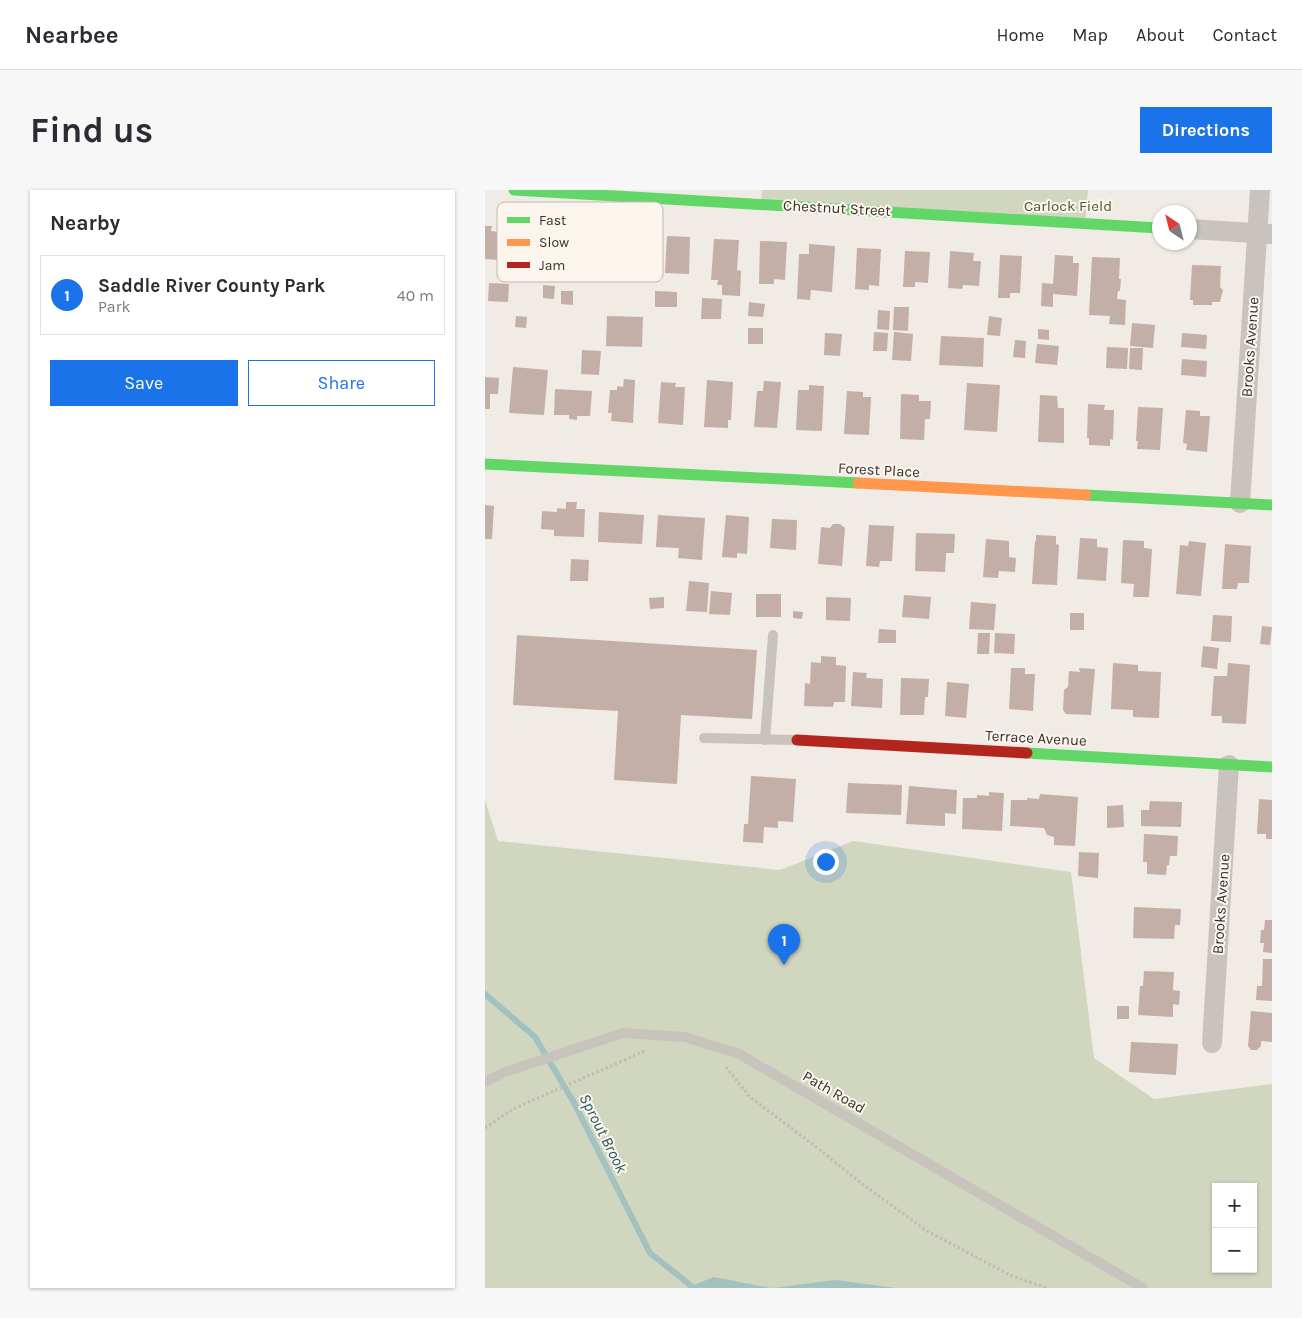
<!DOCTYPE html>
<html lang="en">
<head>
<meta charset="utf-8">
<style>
	:root { --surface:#fff; --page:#f7f7f7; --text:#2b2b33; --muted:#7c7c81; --line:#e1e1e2; --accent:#1a73e8 }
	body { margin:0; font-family:Karla,sans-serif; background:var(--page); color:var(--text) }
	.controls { position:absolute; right:15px; bottom:15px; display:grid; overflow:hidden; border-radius:0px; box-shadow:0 1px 4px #0004 }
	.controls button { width:45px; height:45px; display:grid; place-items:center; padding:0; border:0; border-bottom:1px solid var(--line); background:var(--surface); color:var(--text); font:25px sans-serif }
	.compass { position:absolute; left:667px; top:15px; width:45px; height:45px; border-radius:50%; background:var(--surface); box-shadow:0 1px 4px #0004; rotate:325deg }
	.you { position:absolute; left:340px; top:671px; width:18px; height:18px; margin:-12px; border:4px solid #fff; border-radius:50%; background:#1a73e8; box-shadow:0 0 0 8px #1a73e833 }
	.badge { display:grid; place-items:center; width:32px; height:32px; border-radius:50%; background:var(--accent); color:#fff; font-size:16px; font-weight:700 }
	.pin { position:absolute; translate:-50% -41px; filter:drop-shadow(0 1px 2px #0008) }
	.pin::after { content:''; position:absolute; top:26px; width:18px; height:15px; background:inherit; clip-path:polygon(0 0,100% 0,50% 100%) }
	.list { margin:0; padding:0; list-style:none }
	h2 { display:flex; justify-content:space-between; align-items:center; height:65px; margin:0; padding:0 20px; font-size:21px }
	h2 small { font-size:16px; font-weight:400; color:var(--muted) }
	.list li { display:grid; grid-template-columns:32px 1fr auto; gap:15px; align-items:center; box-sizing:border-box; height:80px; margin:0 10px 10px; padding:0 10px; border:1px solid var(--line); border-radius:0px }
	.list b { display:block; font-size:19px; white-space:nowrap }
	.list p { margin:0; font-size:16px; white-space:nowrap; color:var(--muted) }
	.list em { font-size:16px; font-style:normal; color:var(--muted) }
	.actions { display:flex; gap:10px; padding:15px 20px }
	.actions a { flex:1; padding:11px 0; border:1px solid var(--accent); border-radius:0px; text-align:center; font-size:18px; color:var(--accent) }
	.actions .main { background:var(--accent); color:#fff }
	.map { position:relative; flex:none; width:787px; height:1098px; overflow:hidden; border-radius:0px }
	header { display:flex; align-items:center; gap:30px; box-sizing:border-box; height:70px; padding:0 25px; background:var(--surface); border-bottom:1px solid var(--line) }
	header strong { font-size:24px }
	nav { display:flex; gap:28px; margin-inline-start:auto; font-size:18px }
	.intro { display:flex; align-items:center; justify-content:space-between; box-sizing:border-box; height:120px; padding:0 30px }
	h1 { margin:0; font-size:35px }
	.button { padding:12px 22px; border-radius:0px; background:var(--accent); color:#fff; font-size:18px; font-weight:700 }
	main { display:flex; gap:30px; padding:0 30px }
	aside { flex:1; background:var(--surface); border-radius:0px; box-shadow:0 1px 4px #0004 }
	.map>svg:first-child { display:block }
	.green { fill:#d1d6bf; fill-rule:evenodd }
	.water { fill:#a1c2c1 }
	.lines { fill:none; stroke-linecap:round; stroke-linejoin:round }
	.stream { stroke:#a1c2c1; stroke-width:6 }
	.building { fill:#c3afa7 }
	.path { stroke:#c2bbb6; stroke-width:3; stroke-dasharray:2.5 2.5; stroke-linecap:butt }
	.lane { stroke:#c9c3be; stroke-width:10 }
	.street { stroke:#c9c3be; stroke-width:20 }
	.fast { stroke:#63d668; stroke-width:11 }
	.slow { stroke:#ff974d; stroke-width:11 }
	.jam { stroke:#b3261e; stroke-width:11 }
	.labels { text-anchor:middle; stroke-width:4; stroke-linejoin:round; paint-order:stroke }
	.park-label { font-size:15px; fill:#4a5a2e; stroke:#fbf5ee }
	.street-label { font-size:15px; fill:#3b302b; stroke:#fbf5ee }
	.water-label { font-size:16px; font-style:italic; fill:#1f5a5e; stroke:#fbf5ee }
	.key { fill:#fbf5ee; stroke:#c1bab4; stroke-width:1 }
	.key-label { font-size:14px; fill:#3b302b }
</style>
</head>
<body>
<header>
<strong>Nearbee</strong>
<nav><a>Home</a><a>Map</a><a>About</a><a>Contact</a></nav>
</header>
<div class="intro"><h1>Find us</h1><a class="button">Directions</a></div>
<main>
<aside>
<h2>Nearby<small></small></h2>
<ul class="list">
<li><span class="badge">1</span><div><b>Saddle River County Park</b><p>Park</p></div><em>40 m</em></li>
</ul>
<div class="actions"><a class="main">Save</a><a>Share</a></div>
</aside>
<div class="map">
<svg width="787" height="1098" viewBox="0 0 787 1098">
	<rect width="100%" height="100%" fill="#f0ebe5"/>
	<!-- green -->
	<g class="green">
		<polygon points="277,0 603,0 600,34 276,14"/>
		<path d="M0,610L13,651L295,680L368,651L586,682L609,868L669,909L787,894V1098H0ZM731,997H768V1079H731Z"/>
	</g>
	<!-- water -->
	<g class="water">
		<polygon points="229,1087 286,1098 201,1098"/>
		<polygon points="350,1090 411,1098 288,1098"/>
	</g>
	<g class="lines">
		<!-- stream -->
		<polyline class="stream" points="0,804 50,847 88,911 165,1063 209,1098"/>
	</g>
	<!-- building -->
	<g class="building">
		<polygon points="0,36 7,36 6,41 14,42 13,70 0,69"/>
		<polygon points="182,46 205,47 204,84 180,83"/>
		<polygon points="229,49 254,50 252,80 256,81 255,106 237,105 237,95 232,95 233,90 226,90"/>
		<polygon points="275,51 302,52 300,90 289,89 289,94 274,94"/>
		<polygon points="324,54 350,56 347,102 326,100 325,110 312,109 314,64 324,64"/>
		<polygon points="372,58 396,59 394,96 384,95 384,100 370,99"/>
		<polygon points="420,61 445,62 443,93 430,92 430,97 418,97"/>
		<polygon points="465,61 489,63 488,71 496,71 494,96 478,95 477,99 463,98"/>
		<polygon points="515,65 537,66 535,103 525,103 525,108 513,108"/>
		<polygon points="570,65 588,66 588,73 594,73 592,106 568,104 568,117 556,116 557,93 568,94"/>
		<polygon points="607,67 635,68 634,89 636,89 635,101 633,101 632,109 641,110 640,135 624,134 625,126 604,125"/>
		<polygon points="707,75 736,76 735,97 738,100 735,112 727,112 727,115 708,115 708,110 705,110"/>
		<polygon points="4,93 24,94 23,112 3,111"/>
		<polygon points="58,95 70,96 69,109 58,108"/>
		<polygon points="76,101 88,101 88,115 76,114"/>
		<polygon points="170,101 192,102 192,117 170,117"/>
		<polygon points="217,108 237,109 236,129 216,129"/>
		<polygon points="264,112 280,114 278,127 263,126"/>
		<polygon points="409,117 424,117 423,141 408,140"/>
		<polygon points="393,120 405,121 404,140 392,139"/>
		<polygon points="31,126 42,127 41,138 30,137"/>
		<polygon points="122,126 158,127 157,157 121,156"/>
		<polygon points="504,126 517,128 515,146 502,145"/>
		<polygon points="647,133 670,135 668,158 645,156"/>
		<rect x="263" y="138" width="15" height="16"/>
		<polygon points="553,139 564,140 564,150 553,149"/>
		<polygon points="389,142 403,143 402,161 388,161"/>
		<polygon points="409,142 428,144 426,171 407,170"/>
		<polygon points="340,143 357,144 355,166 339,165"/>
		<polygon points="697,143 722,145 721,159 696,157"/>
		<polygon points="456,146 499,148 498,177 454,175"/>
		<polygon points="530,150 541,151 540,168 528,167"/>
		<polygon points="552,154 574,156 572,175 550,173"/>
		<polygon points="622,157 643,158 642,179 621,178"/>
		<polygon points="645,158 658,158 657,180 644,179"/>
		<polygon points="97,160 116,161 114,185 96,184"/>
		<polygon points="697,169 722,171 721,187 696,185"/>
		<polygon points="28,177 63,180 59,225 24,223"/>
		<polygon points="0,187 14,188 13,204 5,204 5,219 0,219"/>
		<polygon points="139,189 150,190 148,233 126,231 127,223 123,223 125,200 132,200 132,196 138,197"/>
		<polygon points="222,190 248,192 246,230 243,230 243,238 219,237"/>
		<polygon points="279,191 296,192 292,238 269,237 272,201 278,201"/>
		<polygon points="176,192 191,193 190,197 200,197 198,235 173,233"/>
		<polygon points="482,193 515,195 512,242 479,240"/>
		<polygon points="324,195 339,196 337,241 311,240 313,200 324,200"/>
		<polygon points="70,199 107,201 105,226 92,226 92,230 84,229 84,225 69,225"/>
		<polygon points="362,201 378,202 378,207 386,207 384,245 359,244"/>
		<polygon points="416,204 434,205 434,211 446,211 445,229 440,229 439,250 415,249"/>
		<polygon points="555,205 572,206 573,218 579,218 579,253 553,252"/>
		<polygon points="603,214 620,215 619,220 629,220 628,250 625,249 625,256 604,255 604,248 602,248"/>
		<polygon points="653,217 678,218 675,260 652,259 653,251 651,251"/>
		<polygon points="701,220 715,221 715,226 725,226 722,262 701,260 702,254 698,253"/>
		<polygon points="81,312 92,312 91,319 100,319 99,347 69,346 69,340 56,339 57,321 72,322 72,318 81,319"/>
		<polygon points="0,315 9,316 7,349 0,349"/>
		<polygon points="114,322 159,325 157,354 113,352"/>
		<polygon points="173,325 220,328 217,370 193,368 194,358 171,357"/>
		<polygon points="241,325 264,327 262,364 252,363 252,368 237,367"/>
		<polygon points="287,329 312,330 311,360 285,358"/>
		<polygon points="348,334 355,334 360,338 357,376 333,374 336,337 345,338"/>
		<polygon points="384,335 409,336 407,371 395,371 394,377 381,376"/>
		<polygon points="431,343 470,344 469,363 461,363 460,382 430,381"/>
		<polygon points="551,345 571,346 571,354 574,355 572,395 547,394 550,351 551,351"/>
		<polygon points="595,348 612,349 612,357 623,358 621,391 592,389"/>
		<polygon points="501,349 524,351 524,367 531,368 530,382 514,381 513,388 498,387"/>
		<polygon points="638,350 659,351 659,358 667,359 664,407 648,407 649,394 636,393"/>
		<polygon points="704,351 721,353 716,406 691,404 695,355 703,356"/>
		<polygon points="740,354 766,356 764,393 753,393 752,399 737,399"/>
		<polygon points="86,369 104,370 103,391 85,391"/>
		<polygon points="204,391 224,393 222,422 201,421"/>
		<polygon points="226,401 247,403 245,425 224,424"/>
		<rect x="271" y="404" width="25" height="23"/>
		<polygon points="419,405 446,407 444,429 417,427"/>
		<polygon points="179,407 179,418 165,419 164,408"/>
		<polygon points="341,407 366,408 365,431 341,430"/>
		<polygon points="486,412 511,414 509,440 484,439"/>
		<polygon points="308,421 318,422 317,429 308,428"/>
		<rect x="585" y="423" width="14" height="17"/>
		<polygon points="728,425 747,426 746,452 726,451"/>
		<polygon points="777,436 787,437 785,455 775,454"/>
		<polygon points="394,439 411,440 411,453 393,453"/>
		<polygon points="493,443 505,443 504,464 492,464"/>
		<polygon points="510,443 530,444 529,464 509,463"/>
		<polygon points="32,445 272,460 267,529 196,525 192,594 129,590 133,521 28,515"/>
		<polygon points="718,456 734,458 732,479 716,477"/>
		<polygon points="336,466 351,467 351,475 361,476 360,512 349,512 348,517 319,516 320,493 325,494 326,472 336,473"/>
		<polygon points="628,473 653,475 653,481 676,482 674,528 648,527 648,520 626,519"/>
		<polygon points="743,473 765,475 761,534 737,533 737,526 726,526 729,486 742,486"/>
		<polygon points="526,478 540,478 540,484 550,484 548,521 524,519"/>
		<polygon points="594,478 610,479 606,525 581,524 578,520 579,500 583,497 584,481 595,482"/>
		<polygon points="368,482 382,483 381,488 398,489 397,518 366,516"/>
		<polygon points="416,488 444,489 443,507 440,507 439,525 415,525"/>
		<polygon points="462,492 484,494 481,528 460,526"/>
		<polygon points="266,586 311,589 308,632 293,631 293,638 279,637 278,653 258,652 259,634 263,634"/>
		<polygon points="363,593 417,595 416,625 361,623"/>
		<polygon points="424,596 472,600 471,624 460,623 460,636 421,634"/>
		<polygon points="504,602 519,603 517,641 477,639 478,608 492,608 492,605 504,606"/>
		<polygon points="555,604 593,607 590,656 569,655 569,647 562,645 559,638 525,636 526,610 542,610 542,608 554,609"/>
		<polygon points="774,609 787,610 787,649 781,649 781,644 772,644"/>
		<polygon points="665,611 697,612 696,637 656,636 656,620 664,620"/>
		<polygon points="638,615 639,637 622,638 622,616"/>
		<polygon points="659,644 693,646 692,666 685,666 684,675 682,675 681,685 662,684 662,672 658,672"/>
		<polygon points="594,662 614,663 613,688 593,686"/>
		<polygon points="649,717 696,719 695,735 690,735 689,749 648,748"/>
		<polygon points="780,730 787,730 787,763 778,762 779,753 775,753 776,740 779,740"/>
		<polygon points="778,769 787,769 787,811 771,810 772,796 777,796"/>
		<polygon points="659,781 689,782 688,800 695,801 694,815 688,814 688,827 653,825 655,796 658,796"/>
		<rect x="632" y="816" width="12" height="13"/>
		<polygon points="766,821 787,823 787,852 776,851 776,856 772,860 766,860 763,856"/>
		<polygon points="646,852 693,854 691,885 644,882"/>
	</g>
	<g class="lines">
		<!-- path -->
		<g class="path">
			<polyline points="241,877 265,907 330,956 376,993 442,1041 527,1086 562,1098"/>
			<polyline points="0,938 28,919 160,861"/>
		</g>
		<!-- lane -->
		<g class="lane">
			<polyline points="219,548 311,550"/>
			<polyline points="280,550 288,445"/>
			<polyline points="0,892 20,882 138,843 200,847 254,864 658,1098"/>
		</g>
		<!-- street -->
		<g class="street">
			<polyline points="704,39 787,44"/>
			<polyline points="755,313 775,0"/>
			<polyline points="727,853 744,575"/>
		</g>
		<!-- fast -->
		<g class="fast">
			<polyline points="29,0 674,38"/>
			<polyline points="0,274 373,293"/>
			<polyline points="601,305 787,315"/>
			<polyline points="542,563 787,577"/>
		</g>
		<!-- slow -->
		<polyline class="slow" points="373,293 601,305"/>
		<!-- jam -->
		<polyline class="jam" points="312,550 542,563"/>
	</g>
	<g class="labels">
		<!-- park labels -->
		<g class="park-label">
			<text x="583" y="21">Carlock Field</text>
		</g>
		<!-- street labels -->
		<g class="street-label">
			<text transform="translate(352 18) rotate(3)" y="5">Chestnut Street</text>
			<text transform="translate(765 157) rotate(-86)" y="5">Brooks Avenue</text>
			<text transform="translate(394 280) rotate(3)" y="5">Forest Place</text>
			<text transform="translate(551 548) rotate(3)" y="5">Terrace Avenue</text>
			<text transform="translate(736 714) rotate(-86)" y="5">Brooks Avenue</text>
			<text transform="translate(349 902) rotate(30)" y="5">Path Road</text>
		</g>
		<!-- water labels -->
		<g class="water-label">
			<text transform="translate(119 943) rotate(63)" y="6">Sprout Brook</text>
		</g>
	</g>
	<!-- legend -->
	<rect x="12" y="12" width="166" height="80" rx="8" class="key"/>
	<rect x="22" y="27" width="23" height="6" fill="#63d668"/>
	<rect x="22" y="49" width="23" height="7" fill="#ff974d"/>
	<rect x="22" y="72" width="23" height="6" fill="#b3261e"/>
	<g class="key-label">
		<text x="54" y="35">Fast</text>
		<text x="54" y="57">Slow</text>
		<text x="54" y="80">Jam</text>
	</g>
</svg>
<div class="controls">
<button>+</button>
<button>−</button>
</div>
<svg class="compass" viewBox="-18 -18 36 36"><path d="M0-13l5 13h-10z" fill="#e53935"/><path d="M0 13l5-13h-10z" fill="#7c7c81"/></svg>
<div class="you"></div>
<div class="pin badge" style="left:299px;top:775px">1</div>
</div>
</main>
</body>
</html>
